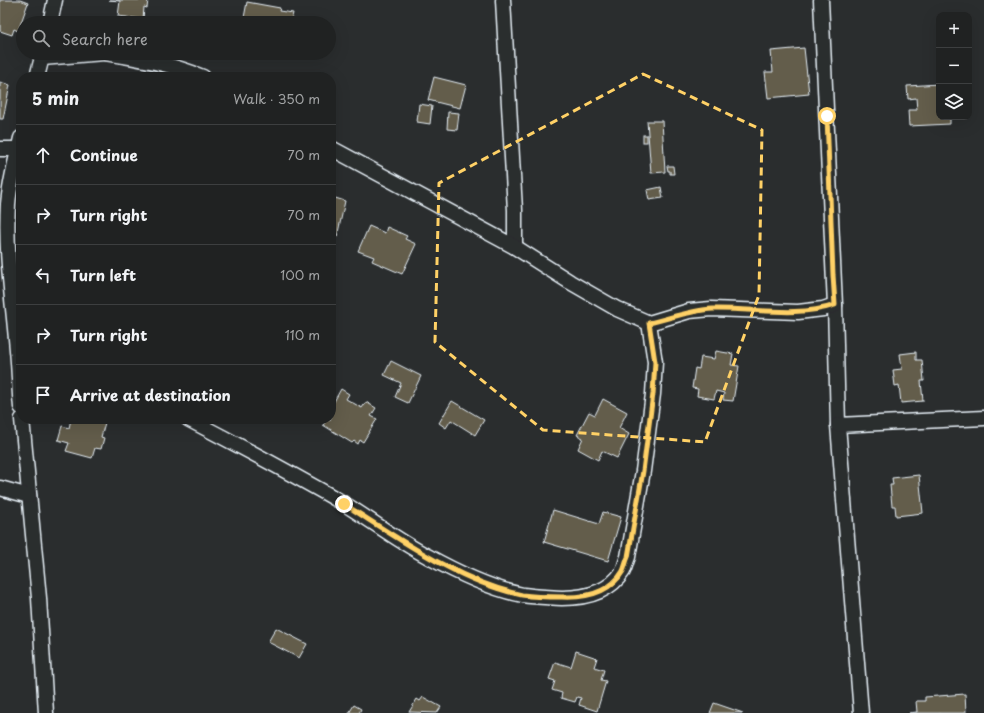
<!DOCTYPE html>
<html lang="en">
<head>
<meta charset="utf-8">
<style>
	:root { --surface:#202222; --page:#282a2a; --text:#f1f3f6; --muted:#a2a4a5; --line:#3d3f40 }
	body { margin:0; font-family:"Playpen Sans",sans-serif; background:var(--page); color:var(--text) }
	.controls { position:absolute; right:12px; top:12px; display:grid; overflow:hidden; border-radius:8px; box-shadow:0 4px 16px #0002 }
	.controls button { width:36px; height:36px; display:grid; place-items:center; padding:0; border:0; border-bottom:1px solid var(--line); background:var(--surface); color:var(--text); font:20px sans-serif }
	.stop { position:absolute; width:12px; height:12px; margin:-9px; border:3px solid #ffd166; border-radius:50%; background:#fff }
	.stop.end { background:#ffd166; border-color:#fff; box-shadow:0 1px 4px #0008 }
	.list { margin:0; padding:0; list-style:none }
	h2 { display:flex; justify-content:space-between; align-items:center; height:52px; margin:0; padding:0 16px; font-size:17px }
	h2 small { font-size:13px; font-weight:400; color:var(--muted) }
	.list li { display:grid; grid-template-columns:26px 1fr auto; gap:12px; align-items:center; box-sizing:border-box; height:60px; padding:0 16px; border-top:1px solid var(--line) }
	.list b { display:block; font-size:15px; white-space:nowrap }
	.list em { font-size:13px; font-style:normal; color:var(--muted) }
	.icon { flex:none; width:22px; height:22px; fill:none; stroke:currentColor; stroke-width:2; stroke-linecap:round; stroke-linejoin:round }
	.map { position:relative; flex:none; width:984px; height:713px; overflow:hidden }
	.search { position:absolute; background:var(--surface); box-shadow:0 4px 16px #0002; left:16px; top:16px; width:320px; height:44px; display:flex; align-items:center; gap:10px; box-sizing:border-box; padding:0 14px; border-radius:22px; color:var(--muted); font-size:15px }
	.panel { position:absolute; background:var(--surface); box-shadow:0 4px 16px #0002; left:16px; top:72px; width:320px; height:352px; border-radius:16px }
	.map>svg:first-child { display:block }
	.building { fill:#635d4c; stroke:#e8f1f8 }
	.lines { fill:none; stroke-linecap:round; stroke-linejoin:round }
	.street-casing { stroke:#e8f1f8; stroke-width:17 }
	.street { stroke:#2a2d2e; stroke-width:14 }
	.route { stroke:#ffd166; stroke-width:5 }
	.marked { fill:none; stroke:#ffd166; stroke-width:3; stroke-dasharray:8 5; stroke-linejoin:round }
</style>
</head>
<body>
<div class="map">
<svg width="984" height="713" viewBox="0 0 984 713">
	<rect width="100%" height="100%" fill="#2a2d2e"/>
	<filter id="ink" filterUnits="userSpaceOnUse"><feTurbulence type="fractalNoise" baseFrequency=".025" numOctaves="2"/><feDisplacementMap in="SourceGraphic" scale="8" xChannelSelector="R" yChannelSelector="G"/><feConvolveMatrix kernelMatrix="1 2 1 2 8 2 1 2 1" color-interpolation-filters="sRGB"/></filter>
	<g filter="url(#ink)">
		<!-- building -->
		<g class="building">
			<polygon points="0,0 20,0 28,3 18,31 14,29 12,35 0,31"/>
			<polygon points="109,0 148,0 147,8 144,7 143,19 118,16 120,1"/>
			<polygon points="247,2 280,8 279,11 293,13 291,21 298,22 297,23 243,23"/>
			<polygon points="804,48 809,94 768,98 765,72 773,72 771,51"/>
			<polygon points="434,77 466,85 460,108 428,100"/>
			<polygon points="0,82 10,85 3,119 0,119"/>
			<polygon points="939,84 939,117 950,117 950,124 909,126 908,110 917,110 916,98 908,99 907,86"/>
			<polygon points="419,104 432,106 430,124 417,122"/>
			<polygon points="448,112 459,113 457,130 447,129"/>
			<polygon points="647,121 662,121 665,172 651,173"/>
			<rect x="643" y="135" width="4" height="7"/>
			<polygon points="667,166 673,166 674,174 670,174 670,171 668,171"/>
			<polygon points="661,187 663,198 649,200 647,190"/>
			<polygon points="332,197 345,201 337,237 331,236"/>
			<polygon points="369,226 385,233 387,227 407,236 405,239 416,244 402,274 372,261 374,257 358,251"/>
			<polygon points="716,351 733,354 731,365 739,366 733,401 723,400 724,393 716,391 714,399 697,396 698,389 692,388 695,368 699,369 701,357 714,359"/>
			<polygon points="916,352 916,360 922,360 924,381 921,381 923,401 901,403 899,385 895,386 893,370 902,369 900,354"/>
			<polygon points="391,361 421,376 408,403 395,397 401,383 384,375"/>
			<polygon points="341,389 349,394 346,399 362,408 366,402 376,408 371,416 377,419 363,442 360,440 358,444 354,441 352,443 323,425 327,419 331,419 331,407"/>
			<polygon points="603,399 627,412 619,428 629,434 617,458 602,451 598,460 578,449 583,438 577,435 589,412 595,415"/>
			<polygon points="452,401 484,420 475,435 451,420 446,428 439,423"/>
			<polygon points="71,419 106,419 101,437 104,438 101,449 95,448 92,458 66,451 69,443 58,440 62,426 69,428"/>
			<polygon points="919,475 923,513 896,516 895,506 892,506 890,485 893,485 892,478"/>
			<polygon points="553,510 599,524 603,512 621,517 608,561 544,542"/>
			<polygon points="276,628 307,644 299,658 268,642"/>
			<polygon points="576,651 597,658 594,667 604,670 601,680 606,681 597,711 579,705 581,698 577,697 575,702 561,698 562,693 552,690 555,681 549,679 555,662 571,667"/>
			<polygon points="965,694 966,713 909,713 917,712 916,701 925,701 925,697"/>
			<polygon points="423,697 441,707 437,713 409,712 417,699 420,701"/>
			<polygon points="714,703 743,713 710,713"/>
			<polygon points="354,705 361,709 359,713 349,713"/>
		</g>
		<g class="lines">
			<defs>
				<g id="street">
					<polyline points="503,0 515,210 515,247"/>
					<polyline points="821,0 835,305 838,425 861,713"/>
					<polyline points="50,23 55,0"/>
					<path d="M105,53C139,58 171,64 203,77"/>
					<polyline points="42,58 104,53"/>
					<polyline points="37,77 43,53"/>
					<path d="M21,138C16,160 10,181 8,204C5,252 13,301 17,350C19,369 19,388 21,407"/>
					<polyline points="331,148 515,247 570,282 617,309 649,323 689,311 711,309 798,312 823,309 835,305"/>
					<polyline points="0,149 18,149"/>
					<polyline points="22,419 39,598 46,713"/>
					<path d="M188,419C240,446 292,474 343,503C371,520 398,541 427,556C456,572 491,589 523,595C536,597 549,597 562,598C585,598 610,592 623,571C625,567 626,561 628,557L643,471L653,394L655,362L649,323"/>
					<polyline points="838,425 984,418"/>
					<polyline points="0,488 29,496"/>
				</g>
			</defs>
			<!-- street casing -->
			<use href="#street" class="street-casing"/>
			<!-- street -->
			<use href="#street" class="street"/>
		</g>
	</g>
	<g class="lines" filter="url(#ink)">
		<!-- route -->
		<path class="route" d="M344,504C398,538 459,582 522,595C535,597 549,597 562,597C585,598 610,593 623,571C625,567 626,561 628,557L643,471L653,394L655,362L649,323C671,318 691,310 713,309C754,308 796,318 835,305L833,275L827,116"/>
	</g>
	<!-- marked area -->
	<path class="marked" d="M643,74L762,130L759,295L705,442L543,430L435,342L439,183Z"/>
</svg>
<div class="controls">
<button>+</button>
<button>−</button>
<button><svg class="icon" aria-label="layers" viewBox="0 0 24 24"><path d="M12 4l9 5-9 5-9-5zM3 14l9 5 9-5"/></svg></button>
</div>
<div class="stop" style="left:827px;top:116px"></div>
<div class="stop end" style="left:344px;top:504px"></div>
<div class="search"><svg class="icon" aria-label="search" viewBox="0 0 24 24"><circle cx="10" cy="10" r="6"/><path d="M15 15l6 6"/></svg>Search here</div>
<section class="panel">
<h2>5 min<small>Walk · 350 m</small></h2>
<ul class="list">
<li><svg class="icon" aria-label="ahead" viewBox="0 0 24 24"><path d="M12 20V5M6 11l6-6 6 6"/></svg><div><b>Continue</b></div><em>70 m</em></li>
<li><svg class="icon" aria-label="right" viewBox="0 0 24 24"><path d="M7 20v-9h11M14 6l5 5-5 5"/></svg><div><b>Turn right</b></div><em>70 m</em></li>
<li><svg class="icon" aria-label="left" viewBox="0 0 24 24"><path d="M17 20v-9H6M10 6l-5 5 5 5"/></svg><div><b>Turn left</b></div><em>100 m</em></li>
<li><svg class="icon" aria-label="right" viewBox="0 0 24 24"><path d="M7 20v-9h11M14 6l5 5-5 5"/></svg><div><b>Turn right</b></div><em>110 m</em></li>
<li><svg class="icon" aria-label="arrive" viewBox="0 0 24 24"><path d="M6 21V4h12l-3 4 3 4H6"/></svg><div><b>Arrive at destination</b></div></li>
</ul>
</section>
</div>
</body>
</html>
